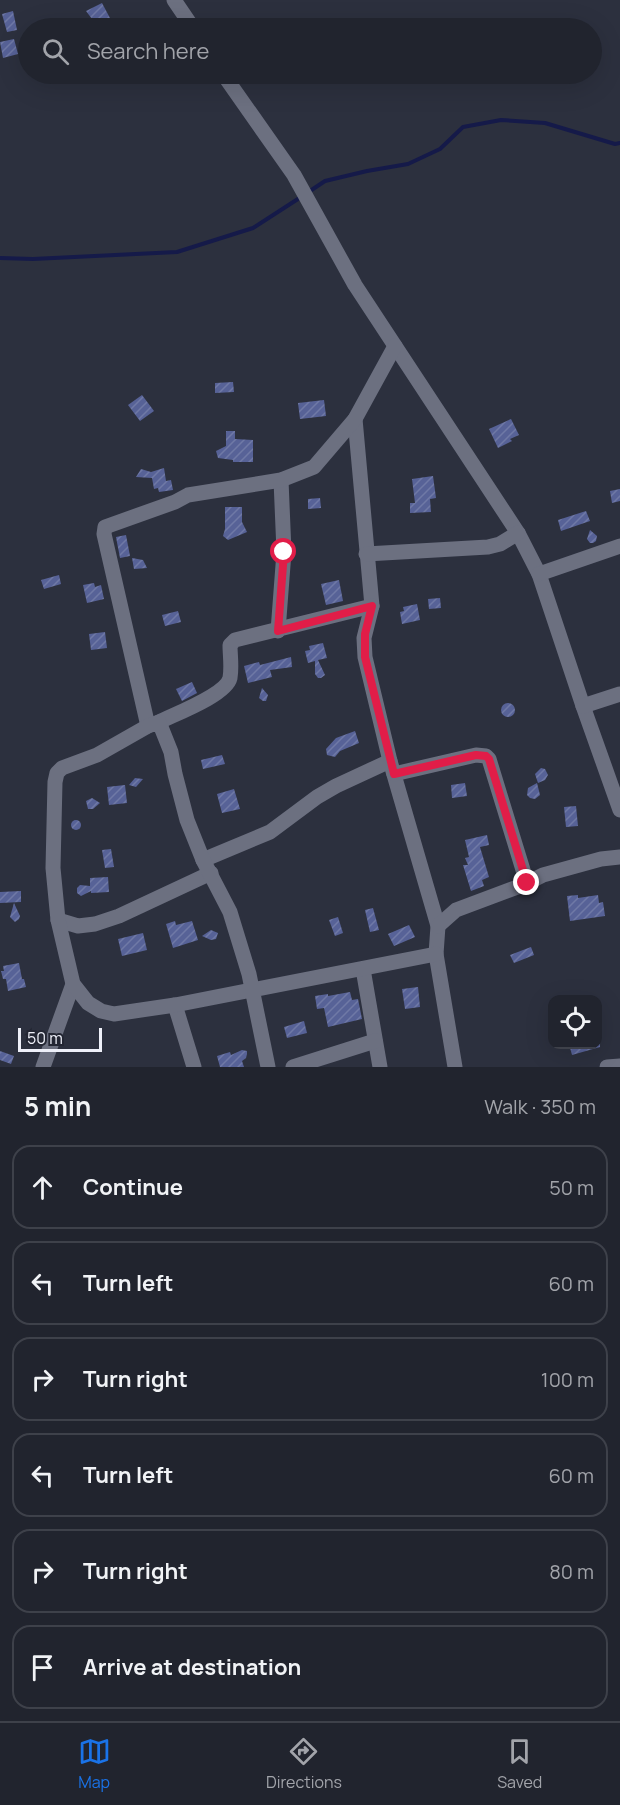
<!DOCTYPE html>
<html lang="en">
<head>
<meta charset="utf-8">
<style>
	:root { --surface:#21242e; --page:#292c36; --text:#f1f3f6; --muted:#a2a4aa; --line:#3e414a; --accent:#1a73e8 }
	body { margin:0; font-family:Manrope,sans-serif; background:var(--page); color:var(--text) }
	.controls { position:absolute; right:18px; bottom:18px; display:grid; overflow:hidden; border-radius:12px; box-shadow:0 6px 24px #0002 }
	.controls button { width:54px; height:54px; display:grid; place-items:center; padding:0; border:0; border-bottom:2px solid var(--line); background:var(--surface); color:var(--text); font:30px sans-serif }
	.scale { position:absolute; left:18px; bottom:15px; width:84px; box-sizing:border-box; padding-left:6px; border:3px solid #eef0f9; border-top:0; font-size:16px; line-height:21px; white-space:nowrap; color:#eef0f9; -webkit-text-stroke:4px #232633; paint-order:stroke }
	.stop { position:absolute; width:18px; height:18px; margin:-14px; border:4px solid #e11d48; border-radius:50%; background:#fff }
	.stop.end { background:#e11d48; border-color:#fff; box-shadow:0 2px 6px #0008 }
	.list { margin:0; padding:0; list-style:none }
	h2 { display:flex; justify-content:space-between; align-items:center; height:78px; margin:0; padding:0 24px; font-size:26px }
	h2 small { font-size:20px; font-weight:400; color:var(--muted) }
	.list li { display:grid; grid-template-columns:39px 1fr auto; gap:18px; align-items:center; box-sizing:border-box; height:84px; margin:0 12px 12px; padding:0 12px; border:2px solid var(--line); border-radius:18px }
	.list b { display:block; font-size:22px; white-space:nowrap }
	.list em { font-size:20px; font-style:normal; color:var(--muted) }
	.icon { flex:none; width:33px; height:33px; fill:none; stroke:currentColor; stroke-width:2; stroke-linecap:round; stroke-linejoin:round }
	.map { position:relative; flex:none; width:620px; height:1067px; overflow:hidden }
	.search { position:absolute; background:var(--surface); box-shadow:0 6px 24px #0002; left:18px; right:18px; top:18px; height:66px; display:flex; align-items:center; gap:15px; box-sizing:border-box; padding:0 21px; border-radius:33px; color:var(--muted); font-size:22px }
	.sheet { height:654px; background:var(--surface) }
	nav { display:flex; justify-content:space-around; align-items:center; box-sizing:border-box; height:84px; border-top:2px solid var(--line); background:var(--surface); font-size:16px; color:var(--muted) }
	nav a { display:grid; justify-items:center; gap:3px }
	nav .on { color:var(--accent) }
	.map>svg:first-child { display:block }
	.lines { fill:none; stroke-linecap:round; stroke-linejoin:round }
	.stream { stroke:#151a49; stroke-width:4 }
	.building { fill:url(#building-hatch) }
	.minor { stroke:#6c7080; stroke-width:15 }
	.route { stroke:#e11d48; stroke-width:8 }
</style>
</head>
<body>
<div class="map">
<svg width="620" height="1067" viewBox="0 0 620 1067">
	<defs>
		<pattern id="building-hatch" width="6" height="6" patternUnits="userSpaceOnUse" patternTransform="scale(1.5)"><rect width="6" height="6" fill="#576297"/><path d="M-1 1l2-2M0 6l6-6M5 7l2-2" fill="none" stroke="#6f79a6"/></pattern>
	</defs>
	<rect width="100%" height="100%" fill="#2c303e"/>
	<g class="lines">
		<!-- stream -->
		<g class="stream">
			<polyline points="307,193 325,181 367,171 408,164 440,149 463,127 501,120 545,123 615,144 620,143"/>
			<polyline points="0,258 33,259 177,252 253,228 301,197"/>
		</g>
	</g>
	<!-- building -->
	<g class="building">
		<polygon points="102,3 111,20 98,27 86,11"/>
		<polygon points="13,11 17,30 7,32 2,14"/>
		<polygon points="14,39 18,54 3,58 0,42"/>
		<polygon points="233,382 234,392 215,393 215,383"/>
		<polygon points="142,395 154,411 140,421 128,405"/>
		<polygon points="324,400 326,416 300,419 298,403"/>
		<polygon points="511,419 519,435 510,439 512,441 498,448 489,429"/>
		<polygon points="226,431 235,431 235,439 253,440 253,462 233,462 233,460 218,458 216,451 226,446"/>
		<polygon points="164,468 166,481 171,480 173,490 159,492 158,488 154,489 152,478 136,477 141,469 151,472"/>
		<polygon points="433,476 436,498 430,499 431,512 410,513 410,503 415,503 412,479"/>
		<polygon points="620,489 620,501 612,503 610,491"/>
		<polygon points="320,498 321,508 308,509 308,499"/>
		<polygon points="225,507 242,507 242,522 247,532 228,540 223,536 225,529"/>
		<polygon points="586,511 590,521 561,531 558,520"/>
		<polygon points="590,530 597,536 596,541 593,543 590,543 587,539"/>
		<polygon points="126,535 130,556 120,558 116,537"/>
		<polygon points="132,558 143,560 147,568 134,569"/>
		<polygon points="59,575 61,584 44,589 41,580"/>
		<polygon points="339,580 343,601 326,605 321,584"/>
		<polygon points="94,583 95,587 101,585 104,599 87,603 83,585"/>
		<polygon points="440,598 441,608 429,609 428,599"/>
		<polygon points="417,604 420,620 402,624 400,612 404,611 403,607"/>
		<polygon points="178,611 181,622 165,626 162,615"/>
		<polygon points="105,632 107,648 91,650 89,634"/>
		<polygon points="323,643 327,658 318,660 325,675 321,678 318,678 315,674 315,661 308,663 305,651 310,650 309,646"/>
		<polygon points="291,657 292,667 270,670 272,677 248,683 244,666 259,662 260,665"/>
		<polygon points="192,682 197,693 182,701 176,689"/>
		<polygon points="262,688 268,695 266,701 263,701 259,698"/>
		<circle cx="508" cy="710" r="7"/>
		<polygon points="355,731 359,743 340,751 335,757 327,755 326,749 336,738"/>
		<polygon points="222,755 225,764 203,769 201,760"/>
		<polygon points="541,768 545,769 548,775 545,780 538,783 535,774"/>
		<polygon points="135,778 143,779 136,787 129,785"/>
		<polygon points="465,783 467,796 452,798 451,785"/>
		<polygon points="537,783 540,795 535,799 530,798 527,795 528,788"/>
		<polygon points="125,785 127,803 109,805 107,787"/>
		<polygon points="234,789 240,809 222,813 217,794"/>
		<polygon points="92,798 100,803 93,809 88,809 86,801"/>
		<polygon points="576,806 578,826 566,827 564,807"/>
		<circle cx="76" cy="825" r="5"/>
		<polygon points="487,835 489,845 480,847 489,877 482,880 484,886 471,891 463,865 468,865 465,858 469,857 465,840"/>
		<polygon points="111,849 114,867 105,868 102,850"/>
		<polygon points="108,877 109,892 91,893 91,891 81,896 77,893 77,888 80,885 90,886 90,878"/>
		<polygon points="21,891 21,902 0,903 0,892"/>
		<polygon points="578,895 578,898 598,895 599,903 603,902 605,916 570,921 567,896"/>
		<polygon points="14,903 20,916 19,919 15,922 10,917"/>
		<polygon points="373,908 379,930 370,932 365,910"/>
		<polygon points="338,917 343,933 335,936 329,920"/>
		<polygon points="175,921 176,925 192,921 198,940 173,948 166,924"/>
		<polygon points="409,925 415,937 394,946 388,934"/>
		<polygon points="211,930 218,933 216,939 211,940 202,936"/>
		<polygon points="143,933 147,950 122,956 118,939"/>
		<polygon points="531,947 534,955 514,963 510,955"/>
		<polygon points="19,963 22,979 24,979 26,987 8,991 6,979 3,979 1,971 4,971 3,966"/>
		<polygon points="418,987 420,1007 405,1009 402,989"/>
		<polygon points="350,992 352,1000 358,999 362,1019 328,1027 324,1008 317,1009 315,996 328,994 328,996"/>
		<polygon points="304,1021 307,1033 287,1038 284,1027"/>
		<polygon points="569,1044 600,1044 600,1047 572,1055"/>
		<polygon points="242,1050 247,1051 247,1054 246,1058 242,1061 244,1067 220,1067 217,1056 230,1052 231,1055"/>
		<polygon points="0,1051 14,1056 11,1064 0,1060"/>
	</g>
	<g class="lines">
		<!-- minor -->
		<g class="minor">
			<polyline points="174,0 193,28"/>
			<polyline points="223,74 294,175 355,285 518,533 539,574 583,706 620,810"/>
			<polyline points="355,419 372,606 364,638 365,657 390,761 438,926 436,954 455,1067"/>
			<polyline points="366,554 488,547 500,544 518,533"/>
			<polyline points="539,574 620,546"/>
			<polyline points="278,631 284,552 281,480"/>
			<polyline points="583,706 620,694"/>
			<path d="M159,722C175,714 226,695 230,678C232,667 230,655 230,645L235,640L372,606"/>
			<polyline points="148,726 104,534 105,527 175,502 188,495 281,480 314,467 355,419 395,346"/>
			<polyline points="394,774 476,755 486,756 489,759 527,883"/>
			<polyline points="203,860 270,832 317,797 336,786 390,761"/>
			<polyline points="58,920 78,926 95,924 119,916 211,873"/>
			<polyline points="438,926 456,910 523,885 543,875 601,859 620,857"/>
			<polyline points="363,969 380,1067"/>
			<polyline points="175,1005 194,1067"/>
			<polyline points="43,1067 73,984"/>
			<polyline points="268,1067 249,974 230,912 203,860 187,820 175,774 171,752 159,722 148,726 97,755 62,768 57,773 55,782 53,868 58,920 73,984 88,1003 101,1011 114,1014 175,1005 436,954"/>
			<polyline points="293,1067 375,1041"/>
			<polyline points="607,1067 620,1066"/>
		</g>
	</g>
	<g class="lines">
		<!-- route -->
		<polyline class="route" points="284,552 278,631 372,606 365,634 365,657 394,774 476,755 486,756 489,759 527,883"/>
	</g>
</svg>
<div class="controls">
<button><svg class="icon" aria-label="locate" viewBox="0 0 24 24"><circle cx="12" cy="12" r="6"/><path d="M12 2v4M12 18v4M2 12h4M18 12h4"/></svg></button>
</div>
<div class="scale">50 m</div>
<div class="stop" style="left:284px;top:552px"></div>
<div class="stop end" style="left:527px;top:883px"></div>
<div class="search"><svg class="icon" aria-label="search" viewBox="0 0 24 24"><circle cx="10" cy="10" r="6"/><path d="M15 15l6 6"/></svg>Search here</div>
</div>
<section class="sheet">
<h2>5 min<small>Walk · 350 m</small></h2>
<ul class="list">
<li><svg class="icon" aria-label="ahead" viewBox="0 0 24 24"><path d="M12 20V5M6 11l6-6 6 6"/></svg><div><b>Continue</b></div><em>50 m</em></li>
<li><svg class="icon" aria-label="left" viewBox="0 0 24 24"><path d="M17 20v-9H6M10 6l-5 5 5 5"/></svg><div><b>Turn left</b></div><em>60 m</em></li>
<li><svg class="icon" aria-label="right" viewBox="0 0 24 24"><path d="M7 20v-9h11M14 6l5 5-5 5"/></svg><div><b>Turn right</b></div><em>100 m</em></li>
<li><svg class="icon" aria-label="left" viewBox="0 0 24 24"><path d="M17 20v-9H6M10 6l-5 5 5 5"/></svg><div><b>Turn left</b></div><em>60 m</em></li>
<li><svg class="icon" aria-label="right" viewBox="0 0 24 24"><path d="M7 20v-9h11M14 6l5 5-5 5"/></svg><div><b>Turn right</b></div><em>80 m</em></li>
<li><svg class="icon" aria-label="arrive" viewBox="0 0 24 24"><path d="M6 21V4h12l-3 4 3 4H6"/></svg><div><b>Arrive at destination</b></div></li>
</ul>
</section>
<nav>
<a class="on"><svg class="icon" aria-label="map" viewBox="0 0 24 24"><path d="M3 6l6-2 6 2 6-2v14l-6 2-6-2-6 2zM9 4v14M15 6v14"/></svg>Map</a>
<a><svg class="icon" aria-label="directions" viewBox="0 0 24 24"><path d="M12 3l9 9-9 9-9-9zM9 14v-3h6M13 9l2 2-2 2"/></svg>Directions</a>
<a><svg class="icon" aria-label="saved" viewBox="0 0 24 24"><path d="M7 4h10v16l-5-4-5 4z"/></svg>Saved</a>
</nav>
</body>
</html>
